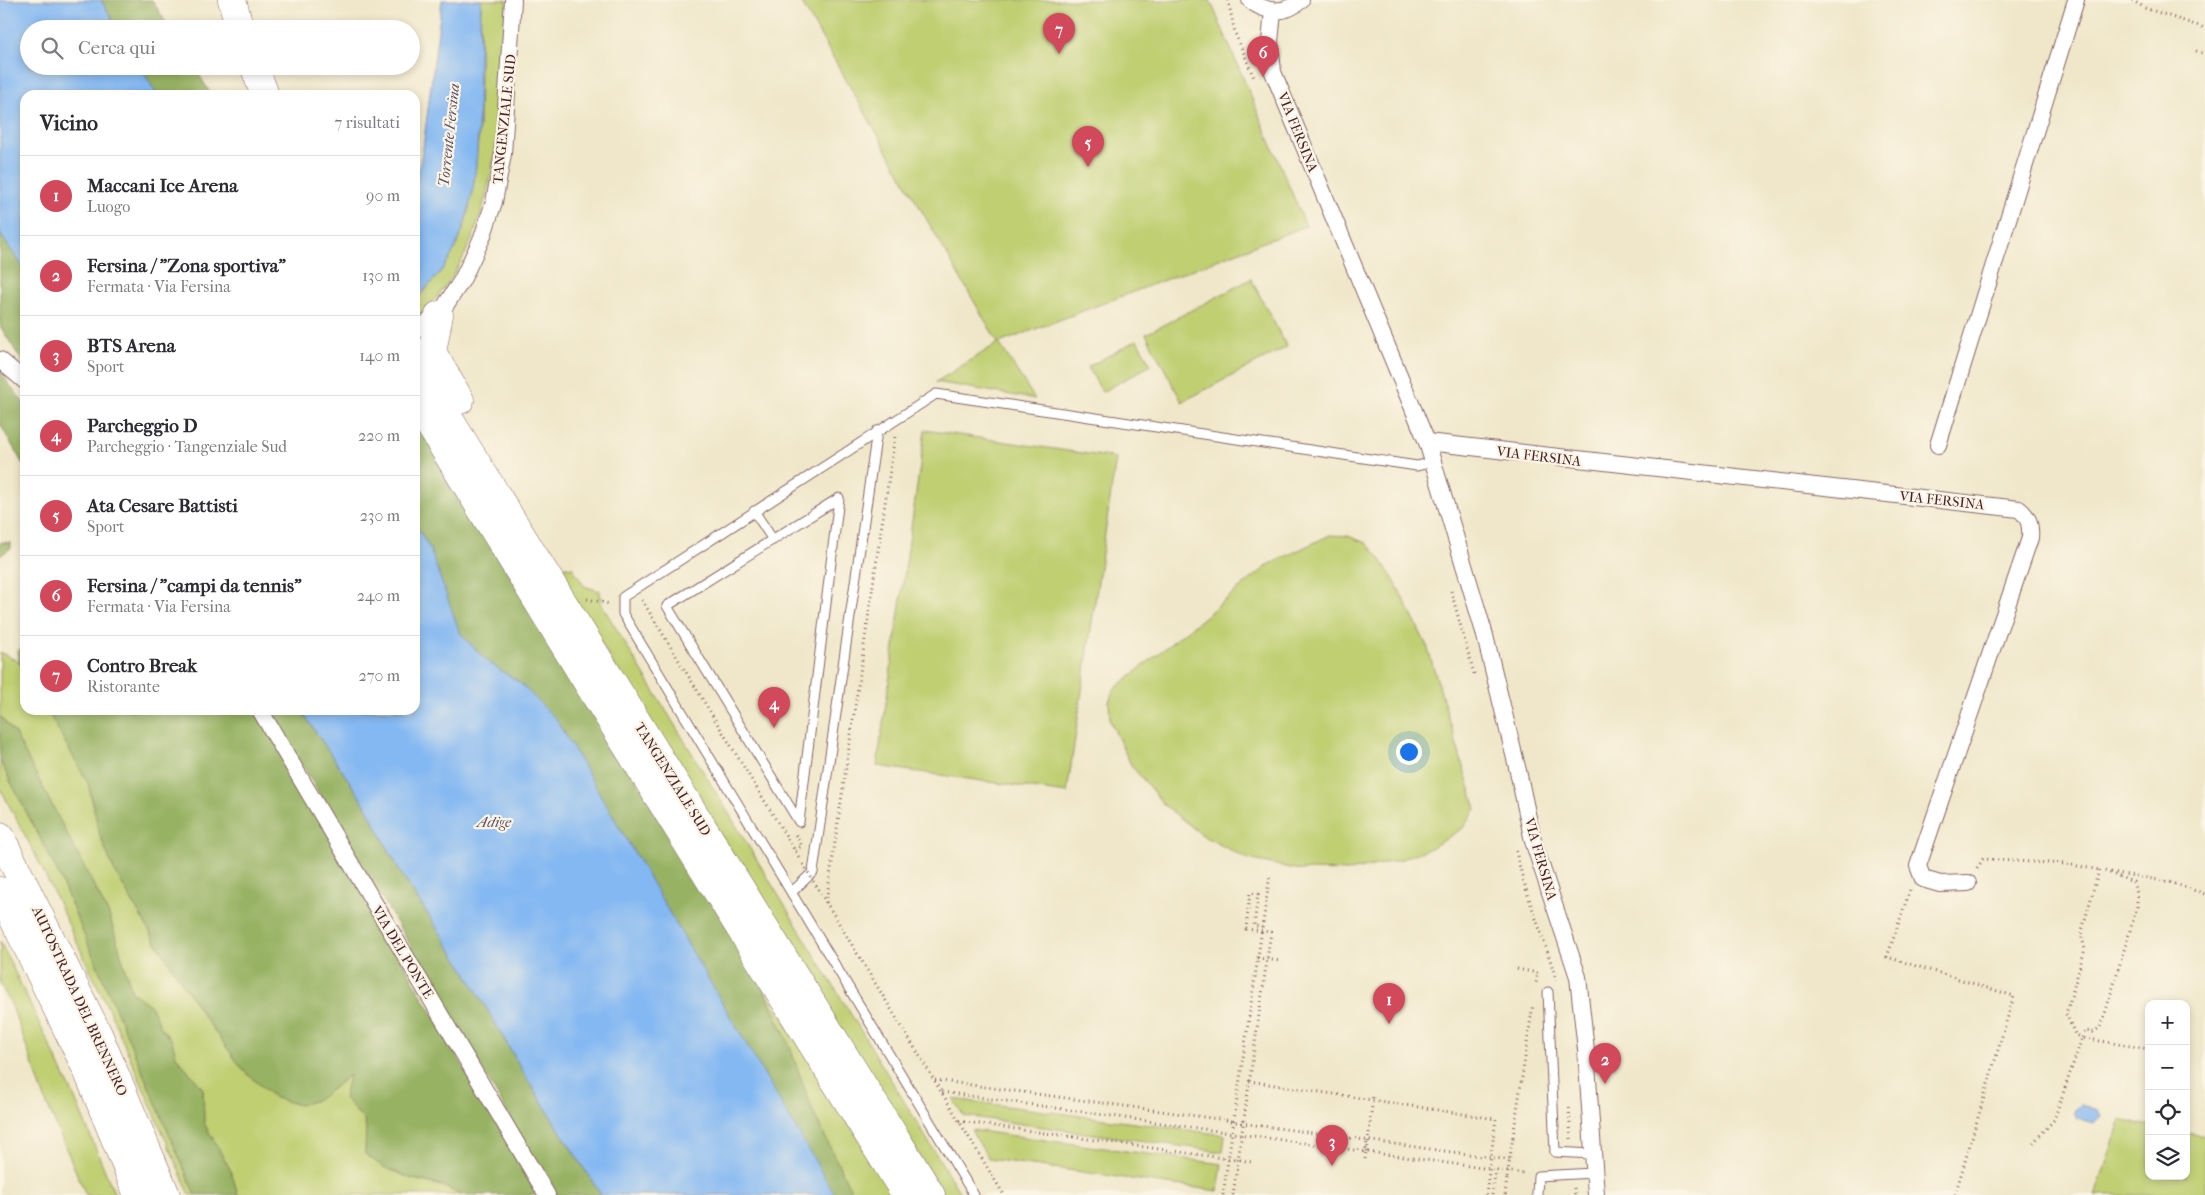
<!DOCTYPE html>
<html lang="it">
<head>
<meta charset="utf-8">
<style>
	:root { --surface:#fff; --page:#f7f7f7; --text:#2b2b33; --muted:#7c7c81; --line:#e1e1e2; --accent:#d1495b }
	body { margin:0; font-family:"IM FELL French Canon",serif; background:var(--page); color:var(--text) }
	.controls { position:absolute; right:15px; bottom:15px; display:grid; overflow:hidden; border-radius:10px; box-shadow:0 2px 8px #0003 }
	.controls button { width:45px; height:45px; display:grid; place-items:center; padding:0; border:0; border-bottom:1px solid var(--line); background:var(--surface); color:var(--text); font:25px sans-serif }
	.you { position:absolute; left:1408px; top:751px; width:18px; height:18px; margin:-12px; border:4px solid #fff; border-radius:50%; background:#1a73e8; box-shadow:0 0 0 8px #1a73e833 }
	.badge { display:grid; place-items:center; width:32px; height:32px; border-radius:50%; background:var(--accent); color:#fff; font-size:16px; font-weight:700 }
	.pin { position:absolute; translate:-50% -41px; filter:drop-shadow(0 1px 2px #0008) }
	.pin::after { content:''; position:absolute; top:26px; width:18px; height:15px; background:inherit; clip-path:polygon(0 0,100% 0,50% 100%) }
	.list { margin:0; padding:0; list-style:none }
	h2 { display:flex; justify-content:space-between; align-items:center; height:65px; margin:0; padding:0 20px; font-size:21px }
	h2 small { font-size:16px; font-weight:400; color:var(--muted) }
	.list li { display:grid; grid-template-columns:32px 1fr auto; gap:15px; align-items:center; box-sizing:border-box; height:80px; padding:0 20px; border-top:1px solid var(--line) }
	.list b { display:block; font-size:19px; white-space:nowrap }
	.list p { margin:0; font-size:16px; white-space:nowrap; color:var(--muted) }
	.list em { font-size:16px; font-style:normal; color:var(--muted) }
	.icon { flex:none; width:28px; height:28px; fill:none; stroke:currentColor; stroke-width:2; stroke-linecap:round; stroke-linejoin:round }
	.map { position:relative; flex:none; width:2205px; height:1195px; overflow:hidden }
	.search { position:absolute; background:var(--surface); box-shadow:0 2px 8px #0003; left:20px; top:20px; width:400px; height:55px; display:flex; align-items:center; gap:12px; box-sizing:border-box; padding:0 18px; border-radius:28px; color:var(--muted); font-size:19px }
	.panel { position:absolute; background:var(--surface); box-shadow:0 2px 8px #0003; left:20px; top:90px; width:400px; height:625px; border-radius:15px }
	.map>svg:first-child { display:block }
	.green { fill:#bfcf72; stroke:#84774e }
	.forest { fill:#97b264; stroke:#706848 }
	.water { fill:#84b8f2; stroke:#676c8e }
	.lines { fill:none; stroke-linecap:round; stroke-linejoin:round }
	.lane-casing { stroke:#846563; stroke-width:11 }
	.street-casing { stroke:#846563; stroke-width:18 }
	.highway-casing { stroke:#846563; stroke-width:29 }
	.path { stroke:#846563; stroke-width:3; stroke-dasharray:1 4; stroke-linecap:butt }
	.lane { stroke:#fff; stroke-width:9 }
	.street { stroke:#fff; stroke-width:16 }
	.highway { stroke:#fff; stroke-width:28 }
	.path-bridge { stroke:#846563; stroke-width:3; stroke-dasharray:1 4; stroke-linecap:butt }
	.labels { text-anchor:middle; stroke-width:4.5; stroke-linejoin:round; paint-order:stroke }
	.street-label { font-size:14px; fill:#4a1f2b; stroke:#fcf5e5 }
	.water-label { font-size:15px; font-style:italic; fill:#5b4d67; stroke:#fcf5e5 }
</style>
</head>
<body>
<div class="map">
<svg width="2205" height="1195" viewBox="0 0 2205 1195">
	<rect width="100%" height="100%" fill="#fcf5e5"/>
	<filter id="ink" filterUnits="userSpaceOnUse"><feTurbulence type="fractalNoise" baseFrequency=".02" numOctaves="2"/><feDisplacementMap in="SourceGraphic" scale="10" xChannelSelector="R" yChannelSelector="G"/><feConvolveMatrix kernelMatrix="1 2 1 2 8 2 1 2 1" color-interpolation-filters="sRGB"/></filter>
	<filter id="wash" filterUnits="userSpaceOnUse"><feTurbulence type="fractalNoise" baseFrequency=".0096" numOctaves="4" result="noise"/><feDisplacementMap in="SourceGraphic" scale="20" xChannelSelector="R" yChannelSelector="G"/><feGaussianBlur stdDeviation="1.12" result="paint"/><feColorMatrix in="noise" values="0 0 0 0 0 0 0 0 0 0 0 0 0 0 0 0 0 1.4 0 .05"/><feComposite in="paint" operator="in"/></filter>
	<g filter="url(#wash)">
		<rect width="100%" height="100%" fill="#f0e7ca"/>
		<!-- green -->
		<g class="green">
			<path d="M481,0H507C500,104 503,247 415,318V299L428,287L469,207L479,134Z"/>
			<polygon points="800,0 1210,0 1306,226 999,343 1035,399 936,382 998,343"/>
			<polygon points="1251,279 1287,347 1182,402 1146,334"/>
			<polygon points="1137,340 1151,365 1102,392 1088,367"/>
			<polygon points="925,430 1116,458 1067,793 877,766"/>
			<polygon points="1330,535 1348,536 1366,543 1379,557 1395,582 1427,646 1476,809 1463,828 1431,848 1399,860 1350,871 1300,870 1248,859 1205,837 1165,806 1131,765 1110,721 1109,702 1113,690 1270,564"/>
			<polygon points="552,565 573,568 584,586 600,591 601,603 609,617 961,1195 944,1195"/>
			<path d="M0,652L19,662L25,671V710H47L88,783L100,835L113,868L154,939L205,1018L244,1071L275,1098L300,1105L331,1090L349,1074L354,1110L364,1119L366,1129L365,1154C379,1164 393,1172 410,1178C428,1184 444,1184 461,1195H238L231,1171L204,1123L203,1089L176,1056L172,1041L161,1028L151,1006L132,992L109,915L15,734L0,716Z"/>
			<polygon points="0,761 57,871 195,1195 190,1195 114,1021 37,858 0,788"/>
			<polygon points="0,941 73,1094 115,1195 86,1195 46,1102 12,1006 0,983"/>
			<polygon points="760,981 894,1195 853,1195 813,1112 788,1042"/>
			<polygon points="953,1099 1225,1135 1223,1152 964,1116"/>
			<polygon points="2121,1120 2149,1126 2149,1176 2186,1176 2186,1133 2205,1136 2205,1195 2095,1195"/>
			<polygon points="971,1130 1222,1164 1218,1191 989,1159"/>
		</g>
		<!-- forest -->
		<g class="forest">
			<polygon points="101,0 152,0 170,29 118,29"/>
			<polygon points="140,66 194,66 211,95 157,95"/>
			<polygon points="0,234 25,270 25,366 0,326"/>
			<polygon points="0,372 25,405 25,468 0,424"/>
			<polygon points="415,421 760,981 788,1042 813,1112 853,1195 834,1195 556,719 519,682 488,662 459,633 430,549 415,524"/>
			<polygon points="3,542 11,543 11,548 0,556 0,543"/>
			<polygon points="25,644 25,671 19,662 18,651"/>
			<polygon points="47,710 256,710 538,1195 461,1195 441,1185 411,1178 383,1167 365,1154 366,1129 364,1119 344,1098 349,1075 318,1100 300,1105 275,1098 244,1071 205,1018 154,939 113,868 100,835 88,783"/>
			<polygon points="269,710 301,710 364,803 402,875 464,969 529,1082 601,1195 554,1195 440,995"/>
			<polygon points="0,716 15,734 109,915 132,992 151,1006 161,1028 172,1041 176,1056 203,1089 204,1123 231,1171 238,1195 195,1195 57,871 0,761"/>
		</g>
		<!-- water -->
		<g class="water">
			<polygon points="0,0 101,0 118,29 29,29 29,66 140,66 157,95 25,95 25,270 0,234"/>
			<path d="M442,0H481C480,25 479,51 479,76C478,131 480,190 458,242C449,264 433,283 415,299V190L423,147Z"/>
			<polygon points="415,524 430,549 460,633 488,662 519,682 556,719 835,1195 601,1195 529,1082 464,969 402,875 364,803 301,710 415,710"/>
			<polygon points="2081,1105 2098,1110 2101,1116 2094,1123 2077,1118 2074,1112 2076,1108"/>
		</g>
	</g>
	<g filter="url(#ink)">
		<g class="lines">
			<defs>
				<g id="lane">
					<polygon points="839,498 799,822 667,606"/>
					<polyline points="754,511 773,540"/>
					<polyline points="792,892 813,872 877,431"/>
					<polyline points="1548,992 1555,1152 1593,1154"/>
					<polyline points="974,1195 623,614 623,597 936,394 1417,466 1433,462"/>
					<polyline points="1537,1195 1538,1176 1594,1173"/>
				</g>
				<g id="street">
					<path d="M1250,0C1266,14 1287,14 1301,0"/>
					<polyline points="1273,11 1270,42 1273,72 1427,442 1484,632 1518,771 1533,841 1578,977 1586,1050 1596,1195"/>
					<polyline points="415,330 439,315 462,280 482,238 494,202 503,154 513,0"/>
					<polyline points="0,360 25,381"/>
					<path d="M1427,442L2019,509C2029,517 2031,525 2030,538L1918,866L1923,879L1940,884L1968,883"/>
					<polyline points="1938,445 2076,0"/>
					<polyline points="260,710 547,1195"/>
				</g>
				<g id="highway">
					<polyline points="232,0 240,29"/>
					<polyline points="254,66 265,95"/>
					<polyline points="439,315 432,352 460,400"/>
					<polyline points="415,364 931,1195"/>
					<polyline points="415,401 585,679 906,1195"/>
					<polyline points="0,836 98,1034 166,1195"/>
					<polyline points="0,891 87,1070 138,1195"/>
				</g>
			</defs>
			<!-- lane casing -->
			<use href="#lane" class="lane-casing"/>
			<!-- street casing -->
			<use href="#street" class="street-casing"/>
			<!-- highway casing -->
			<use href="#highway" class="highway-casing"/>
			<!-- path -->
			<g class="path">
				<polyline points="1228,0 1235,33 1255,80"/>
				<polyline points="2132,0 2145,8 2205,28"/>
				<polyline points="2196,51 2205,54"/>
				<polyline points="1451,591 1475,677"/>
				<polyline points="587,599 610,604"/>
				<polyline points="642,600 800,859"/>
				<polyline points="795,850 802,846 795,834"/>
				<path d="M1516,851C1525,895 1544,936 1556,980"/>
				<polyline points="1977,868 1983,859 2066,864 2100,870"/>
				<polyline points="2099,870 2081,934 2085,949 2066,1014 2075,1034 2082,1038 2085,1031 2093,1032 2101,1027 2137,907 2137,893 2133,882 2102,870"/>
				<polyline points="2111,872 2170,882 2205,894"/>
				<polyline points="818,889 1004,1195"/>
				<polyline points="1910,890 1887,957 2014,996 1955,1195"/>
				<polyline points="826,903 895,436"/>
				<polyline points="1257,958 1280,961"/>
				<polyline points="1517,969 1538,973 1536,983"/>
				<polyline points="935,1080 1226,1120"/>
				<polyline points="1249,1081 1496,1119 1494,1133"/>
				<polyline points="942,1092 1232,1133 1270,875"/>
				<polyline points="1569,1108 1571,1139"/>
				<polyline points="959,1121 1223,1158"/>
				<polyline points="1241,1123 1510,1160"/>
				<polyline points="1513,1137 1533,1004"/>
				<polyline points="2033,1143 2054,1120 2082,1038 2149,1049"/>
				<polyline points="1367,1152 1369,1133"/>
				<polyline points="1235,1159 1252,1162"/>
				<polyline points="1574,1188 1575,1195"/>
				<polyline points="1223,1195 1232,1133 1526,1174"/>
				<polyline points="1233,1195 1271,932 1246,929 1250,893 1258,894 1254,926 1262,927"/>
				<polyline points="1492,1195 1496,1170"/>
				<polyline points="1505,1195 1507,1178"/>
			</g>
			<!-- lane -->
			<use href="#lane" class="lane"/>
			<!-- street -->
			<use href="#street" class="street"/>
			<!-- highway -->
			<use href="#highway" class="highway"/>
			<!-- path-bridge -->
			<g class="path-bridge">
				<polyline points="803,864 818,889"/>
				<polyline points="1226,1120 1241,1123"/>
				<polyline points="1369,1133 1373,1096"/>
				<polyline points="1223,1158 1235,1159"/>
				<polyline points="1365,1159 1367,1140"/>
				<polyline points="1507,1178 1513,1137"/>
				<polyline points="1486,1195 1494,1133"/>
			</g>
		</g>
	</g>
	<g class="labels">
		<!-- street labels -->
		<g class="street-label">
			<text transform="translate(504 119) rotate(-84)" y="5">TANGENZIALE SUD</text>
			<text transform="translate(1298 132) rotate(68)" y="5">VIA FERSINA</text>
			<text transform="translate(1539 456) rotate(7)" y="5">VIA FERSINA</text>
			<text transform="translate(1942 500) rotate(6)" y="5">VIA FERSINA</text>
			<text transform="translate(673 779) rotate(58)" y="5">TANGENZIALE SUD</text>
			<text transform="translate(1541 859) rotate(74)" y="5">VIA FERSINA</text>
			<text transform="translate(403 952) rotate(59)" y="5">VIA DEL PONTE</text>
			<text transform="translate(80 1001) rotate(65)" y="5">AUTOSTRADA DEL BRENNERO</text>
		</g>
		<!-- water labels -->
		<g class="water-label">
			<text transform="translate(449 135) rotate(-84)" y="5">Torrente Fersina</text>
			<text x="494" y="827">Adige</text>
		</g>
	</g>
</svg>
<div class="controls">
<button>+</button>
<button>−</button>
<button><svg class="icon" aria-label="locate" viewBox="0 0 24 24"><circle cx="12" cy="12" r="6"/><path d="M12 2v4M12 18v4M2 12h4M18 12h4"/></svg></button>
<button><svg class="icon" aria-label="layers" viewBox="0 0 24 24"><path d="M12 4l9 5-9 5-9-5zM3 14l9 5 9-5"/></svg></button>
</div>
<div class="you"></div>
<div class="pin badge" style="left:1389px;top:1024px">1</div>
<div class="pin badge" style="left:1605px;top:1084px">2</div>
<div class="pin badge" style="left:1332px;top:1166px">3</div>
<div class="pin badge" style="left:774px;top:728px">4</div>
<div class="pin badge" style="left:1088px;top:167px">5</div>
<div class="pin badge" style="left:1263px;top:77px">6</div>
<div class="pin badge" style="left:1059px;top:54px">7</div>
<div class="search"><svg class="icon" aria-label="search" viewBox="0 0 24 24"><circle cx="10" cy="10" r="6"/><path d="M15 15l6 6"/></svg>Cerca qui</div>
<section class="panel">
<h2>Vicino<small>7 risultati</small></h2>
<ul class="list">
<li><span class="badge">1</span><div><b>Maccani Ice Arena</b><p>Luogo</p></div><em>90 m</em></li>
<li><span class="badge">2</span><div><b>Fersina / &quot;Zona sportiva&quot;</b><p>Fermata · Via Fersina</p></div><em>130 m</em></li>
<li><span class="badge">3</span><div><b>BTS Arena</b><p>Sport</p></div><em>140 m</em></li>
<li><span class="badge">4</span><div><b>Parcheggio D</b><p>Parcheggio · Tangenziale Sud</p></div><em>220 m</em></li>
<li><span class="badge">5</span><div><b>Ata Cesare Battisti</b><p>Sport</p></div><em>230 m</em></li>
<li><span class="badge">6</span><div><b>Fersina / &quot;campi da tennis&quot;</b><p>Fermata · Via Fersina</p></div><em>240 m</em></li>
<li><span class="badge">7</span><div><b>Contro Break</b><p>Ristorante</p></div><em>270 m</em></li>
</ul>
</section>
</div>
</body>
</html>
